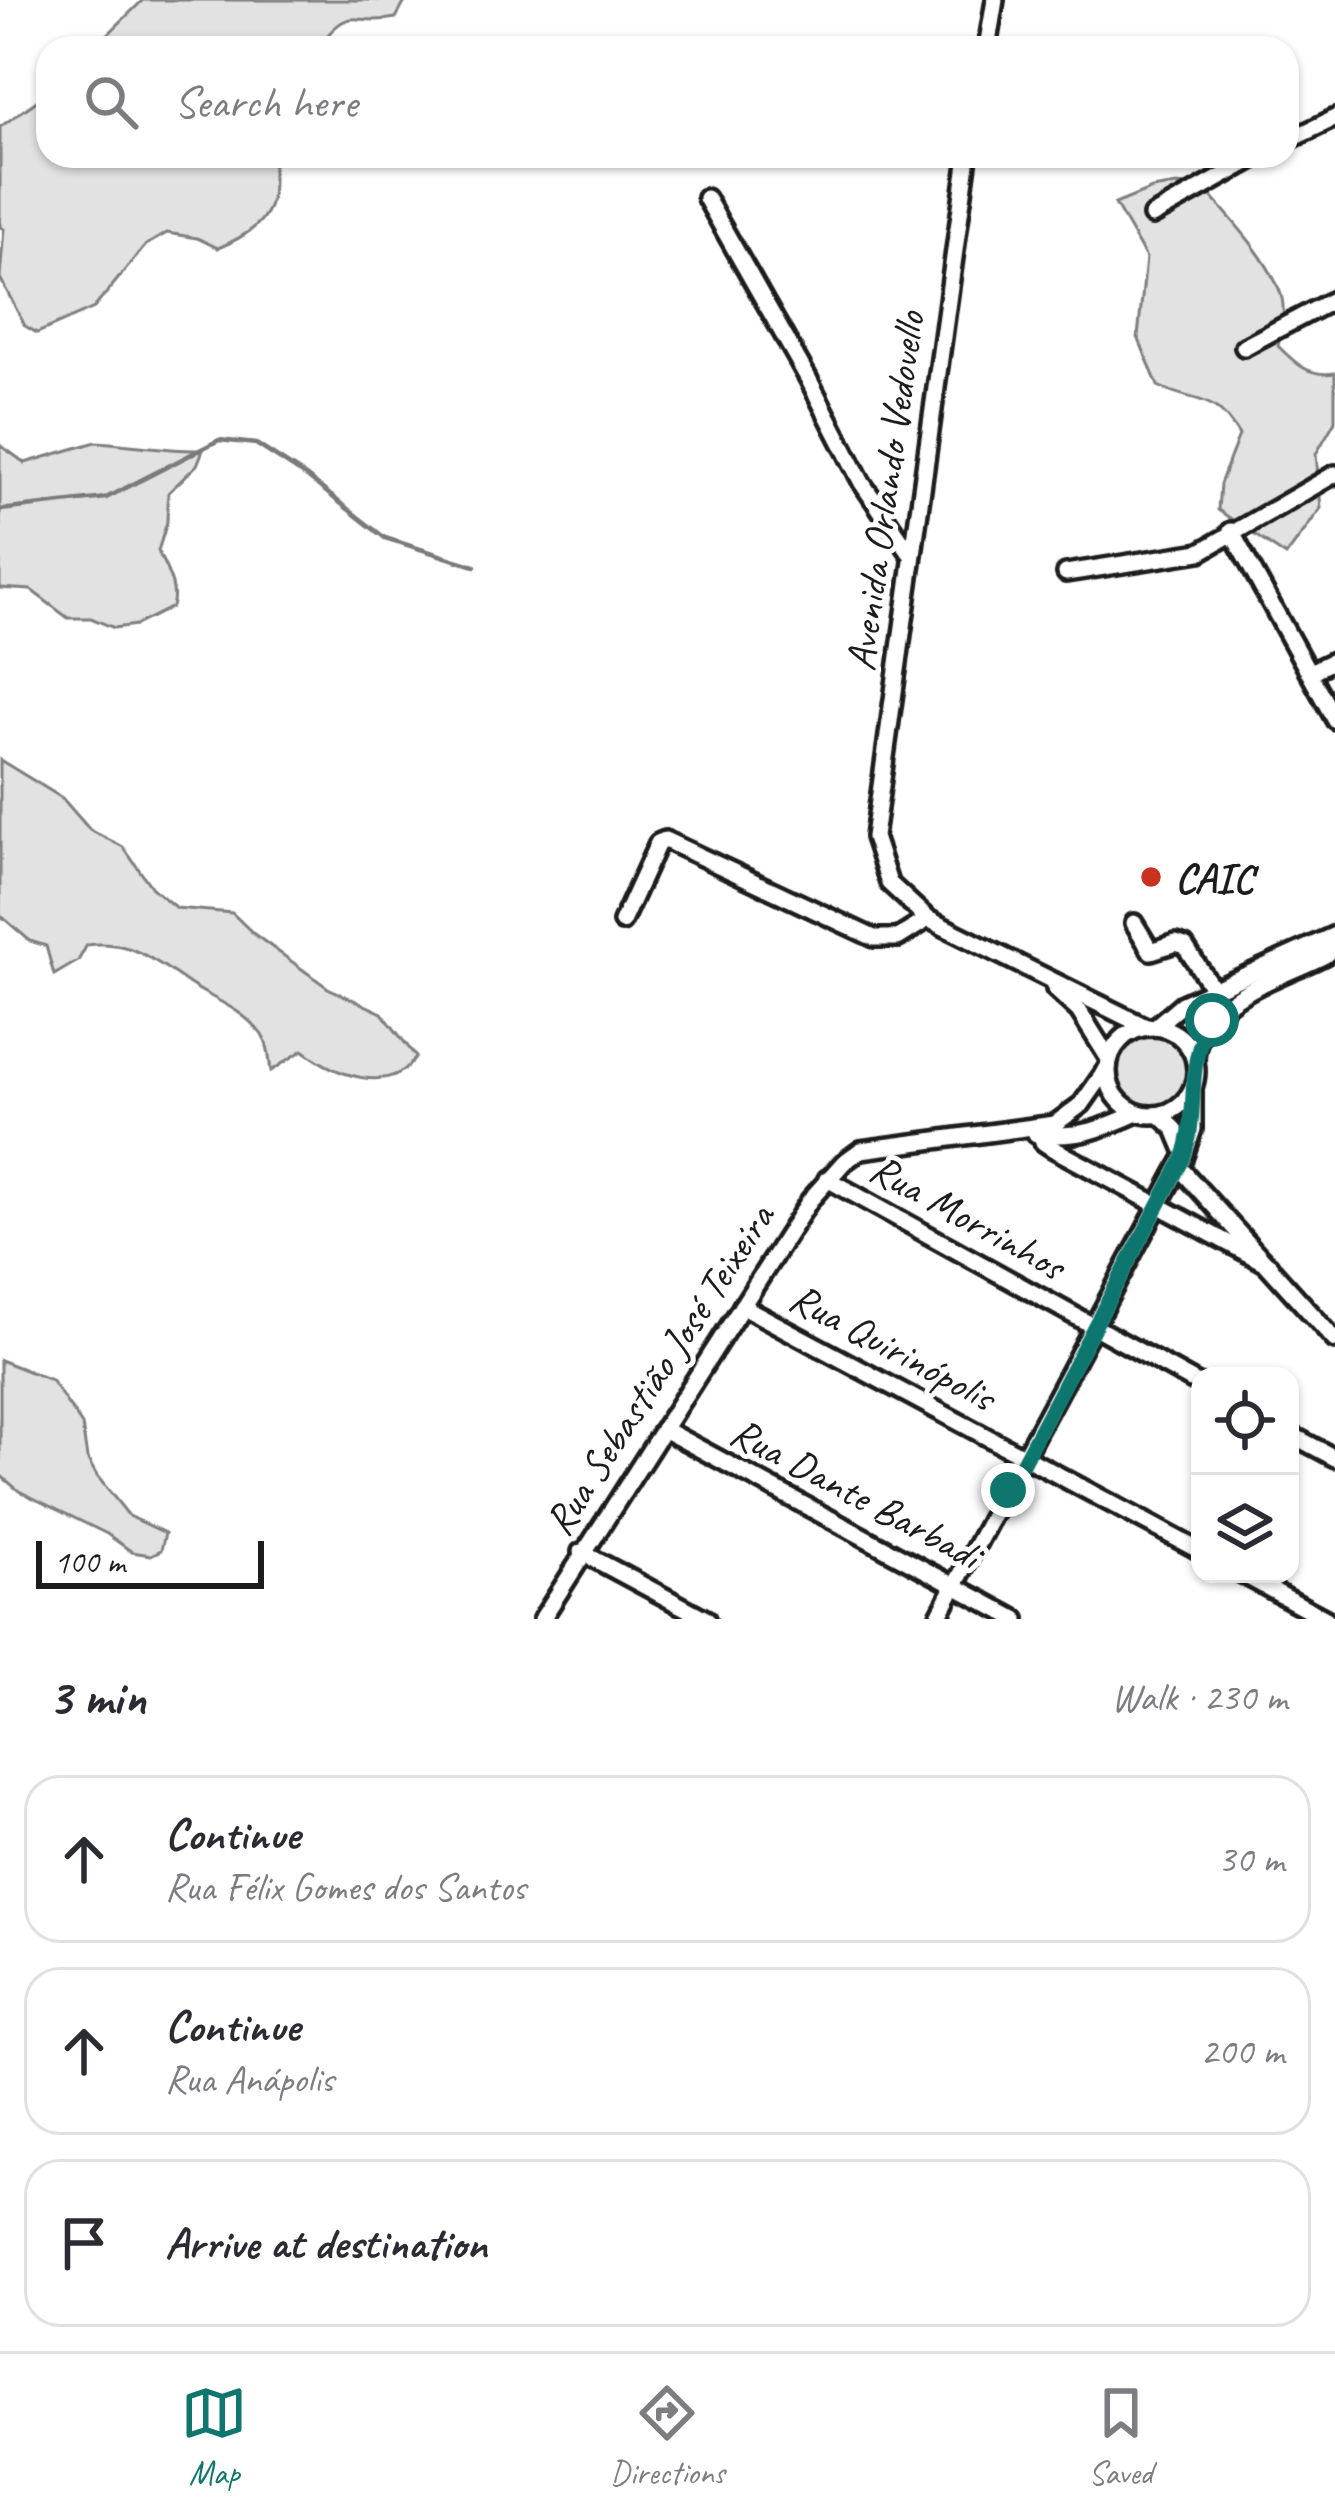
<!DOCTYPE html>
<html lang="en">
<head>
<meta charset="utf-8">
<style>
	:root { --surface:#fff; --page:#f7f7f7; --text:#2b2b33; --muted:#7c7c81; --line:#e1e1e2; --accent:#0f766e }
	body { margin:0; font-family:Caveat,sans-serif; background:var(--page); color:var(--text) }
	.controls { position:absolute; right:36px; bottom:36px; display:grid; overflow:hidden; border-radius:24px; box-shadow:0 3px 9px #0004 }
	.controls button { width:108px; height:108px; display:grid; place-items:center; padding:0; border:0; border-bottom:3px solid var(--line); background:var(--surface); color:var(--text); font:60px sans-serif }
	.scale { position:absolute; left:36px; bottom:30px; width:228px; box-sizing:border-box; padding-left:12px; border:6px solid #1c1c1c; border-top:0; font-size:33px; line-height:42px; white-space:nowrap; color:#1c1c1c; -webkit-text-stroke:9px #fff; paint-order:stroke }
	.stop { position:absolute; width:36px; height:36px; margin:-27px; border:9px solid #0f766e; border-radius:50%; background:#fff }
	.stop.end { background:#0f766e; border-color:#fff; box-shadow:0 3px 12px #0008 }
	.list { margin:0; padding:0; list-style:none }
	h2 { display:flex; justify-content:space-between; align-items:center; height:156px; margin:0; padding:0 48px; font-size:51px }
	h2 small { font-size:39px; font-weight:400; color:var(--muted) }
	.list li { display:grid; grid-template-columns:78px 1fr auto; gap:36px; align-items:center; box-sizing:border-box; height:168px; margin:0 24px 24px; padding:0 24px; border:3px solid var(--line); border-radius:36px }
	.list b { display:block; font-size:45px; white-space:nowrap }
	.list p { margin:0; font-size:39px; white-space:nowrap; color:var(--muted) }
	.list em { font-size:39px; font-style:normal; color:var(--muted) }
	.icon { flex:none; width:66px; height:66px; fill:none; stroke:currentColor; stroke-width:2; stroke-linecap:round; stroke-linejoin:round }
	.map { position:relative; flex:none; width:1335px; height:1619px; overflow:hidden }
	.search { position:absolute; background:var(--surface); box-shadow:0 3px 9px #0004; left:36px; right:36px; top:36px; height:132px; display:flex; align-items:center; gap:30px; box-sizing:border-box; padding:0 42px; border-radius:36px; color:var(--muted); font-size:45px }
	.sheet { height:732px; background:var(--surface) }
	nav { display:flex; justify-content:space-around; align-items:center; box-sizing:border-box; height:168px; border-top:3px solid var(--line); background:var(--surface); font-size:33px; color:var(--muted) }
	nav a { display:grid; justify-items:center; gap:6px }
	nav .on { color:var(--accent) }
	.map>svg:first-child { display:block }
	.green { fill:#e2e2e2; stroke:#7f7f7f; stroke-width:3 }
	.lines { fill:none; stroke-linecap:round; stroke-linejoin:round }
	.stream { stroke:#7a7a7a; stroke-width:4.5 }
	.minor-casing { stroke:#1c1c1c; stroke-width:24 }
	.minor { stroke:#fff; stroke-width:15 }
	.route { stroke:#0f766e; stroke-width:15 }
	.poi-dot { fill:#c8321e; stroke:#fff; stroke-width:4.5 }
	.labels { text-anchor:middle; stroke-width:10; stroke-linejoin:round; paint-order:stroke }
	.street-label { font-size:42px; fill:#1c1c1c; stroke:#fff }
	.poi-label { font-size:42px; font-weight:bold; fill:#1c1c1c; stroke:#fff; text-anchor:start }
</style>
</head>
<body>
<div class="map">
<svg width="1335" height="1619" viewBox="0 0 1335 1619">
	<rect width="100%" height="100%" fill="#fff"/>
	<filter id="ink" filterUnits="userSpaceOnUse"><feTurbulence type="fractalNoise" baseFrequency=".00833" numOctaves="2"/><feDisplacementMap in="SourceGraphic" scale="24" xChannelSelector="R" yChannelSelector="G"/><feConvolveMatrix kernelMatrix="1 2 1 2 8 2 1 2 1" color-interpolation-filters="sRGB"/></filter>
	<g filter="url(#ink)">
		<!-- green -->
		<g class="green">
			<path d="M143,0H406L396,18C351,27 353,1 317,48H94Z"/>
			<path d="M48,93V156H274C272,169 274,183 272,196C268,224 242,238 218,248L197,238L167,233L146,245L94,308L37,333L25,326L0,278L4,229L0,227V127Z"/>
			<path d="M1177,185L1204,188C1230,218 1263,252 1279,289C1287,307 1282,328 1278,346C1296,364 1309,377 1335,373V421L1316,454L1321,508L1286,556L1218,510L1220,484L1239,435C1212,391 1198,405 1158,386L1138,337L1146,258L1115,204L1152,189Z"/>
			<path d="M96,442C132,444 167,451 203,450L197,465L168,493L167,522L158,551C166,570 178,587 172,607L136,625L114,628L91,618H68L31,590L0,588V445L25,463Z"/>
			<path d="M0,760L62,798L90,830L123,847L152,888L176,908L232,913L254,934L328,988L382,1013L416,1057C389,1097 334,1074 303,1050L271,1071C269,1059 269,1045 262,1035C243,1009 216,1001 191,985C157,962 132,939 87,945L78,961L54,975L46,946L30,941L0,915Z"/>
			<circle cx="1151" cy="1071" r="37"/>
			<polygon points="0,1360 51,1380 82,1425 87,1458 97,1476 129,1516 165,1533 161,1550 151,1555 132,1552 107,1534 19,1491 0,1475"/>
		</g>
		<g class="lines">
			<!-- stream -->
			<polyline class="stream" points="0,510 106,498 219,440 256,444 307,477 385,538 475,566"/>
			<defs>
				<g id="minor">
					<polyline points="987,48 995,0"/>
					<polyline points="1287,141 1335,118"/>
					<polyline points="968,156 874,837 889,883 928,919 1146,1027"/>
					<polyline points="706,198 808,378 862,483 910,553"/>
					<polyline points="1152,216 1259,156"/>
					<polyline points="1244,347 1335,299"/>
					<polyline points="1231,531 1335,720"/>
					<polyline points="1066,573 1200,552 1335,474"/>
					<polyline points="1310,672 1335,660"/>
					<polyline points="622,922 658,843 665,840 874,938 898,938 928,919"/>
					<polyline points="1134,923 1151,951 1176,943 1185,946 1213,989"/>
					<polyline points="1055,989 1079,1011 1109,1059"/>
					<polyline points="1155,1027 1182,1004 1335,935"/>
					<circle cx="1152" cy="1071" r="44"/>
					<path d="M1195,1061C1195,1000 1281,978 1325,955L1335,946"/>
					<polyline points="1160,1115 1175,1129 1185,1153"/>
					<polyline points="1040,1128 1043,1142 1052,1148 1269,1265"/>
					<path d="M1036,1134C1079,1138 1097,1131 1137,1113"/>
					<polyline points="1179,1167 1335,1340"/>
					<polyline points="827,1179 1200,1385"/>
					<polyline points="742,1306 1200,1551"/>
					<polyline points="663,1429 1016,1619"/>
					<polyline points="1290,1434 1335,1458"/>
					<polyline points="581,1552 706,1619"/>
					<polyline points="1242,1574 1326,1619"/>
					<polyline points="542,1619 810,1200 843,1163 861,1150 1055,1124 1082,1104 1108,1067"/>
					<polyline points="937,1619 1183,1159 1193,1129 1193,1087"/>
				</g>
			</defs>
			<!-- minor casing -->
			<use href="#minor" class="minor-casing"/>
			<!-- minor -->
			<use href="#minor" class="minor"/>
		</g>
	</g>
	<g class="lines" filter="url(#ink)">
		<!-- route -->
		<path class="route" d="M1008,1490L1183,1159C1201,1111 1183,1062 1212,1020"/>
	</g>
	<!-- markers -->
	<circle class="poi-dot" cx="1151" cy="877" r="12"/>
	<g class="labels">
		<!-- street labels -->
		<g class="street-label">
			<text transform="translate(884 491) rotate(-82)" y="15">Avenida Orlando Vedovello</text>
			<text transform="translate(968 1216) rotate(29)" y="15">Rua Morrinhos</text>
			<text transform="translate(893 1346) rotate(28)" y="15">Rua Quirinópolis</text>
			<text transform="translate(658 1369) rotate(-57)" y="15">Rua Sebastião José Teixeira</text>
			<text transform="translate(856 1492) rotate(28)" y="15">Rua Dante Barbadi</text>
		</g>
		<!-- poi labels -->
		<g class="poi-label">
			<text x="1175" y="892">CAIC</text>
		</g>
	</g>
</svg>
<div class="controls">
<button><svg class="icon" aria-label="locate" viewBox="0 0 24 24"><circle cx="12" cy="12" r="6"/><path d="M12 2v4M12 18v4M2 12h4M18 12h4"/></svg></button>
<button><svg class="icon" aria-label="layers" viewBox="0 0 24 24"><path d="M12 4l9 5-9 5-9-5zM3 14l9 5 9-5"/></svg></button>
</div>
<div class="scale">100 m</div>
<div class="stop" style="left:1212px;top:1020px"></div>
<div class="stop end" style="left:1008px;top:1490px"></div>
<div class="search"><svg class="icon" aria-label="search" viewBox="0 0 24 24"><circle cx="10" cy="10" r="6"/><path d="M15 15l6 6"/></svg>Search here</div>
</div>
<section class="sheet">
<h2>3 min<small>Walk · 230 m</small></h2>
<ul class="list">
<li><svg class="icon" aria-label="ahead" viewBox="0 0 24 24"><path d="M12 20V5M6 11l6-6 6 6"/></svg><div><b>Continue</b><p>Rua Félix Gomes dos Santos</p></div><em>30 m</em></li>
<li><svg class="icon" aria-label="ahead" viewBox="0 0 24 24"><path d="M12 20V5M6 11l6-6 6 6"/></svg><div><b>Continue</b><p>Rua Anápolis</p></div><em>200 m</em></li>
<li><svg class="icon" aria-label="arrive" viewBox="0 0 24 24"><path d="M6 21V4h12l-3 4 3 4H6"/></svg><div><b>Arrive at destination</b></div></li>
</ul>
</section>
<nav>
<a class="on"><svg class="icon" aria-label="map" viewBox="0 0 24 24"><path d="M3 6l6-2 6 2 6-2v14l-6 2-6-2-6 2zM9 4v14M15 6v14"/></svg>Map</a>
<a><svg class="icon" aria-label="directions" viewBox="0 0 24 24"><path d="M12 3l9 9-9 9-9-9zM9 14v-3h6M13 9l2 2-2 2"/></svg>Directions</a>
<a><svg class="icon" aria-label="saved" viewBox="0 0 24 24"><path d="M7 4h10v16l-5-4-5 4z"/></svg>Saved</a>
</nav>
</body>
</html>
